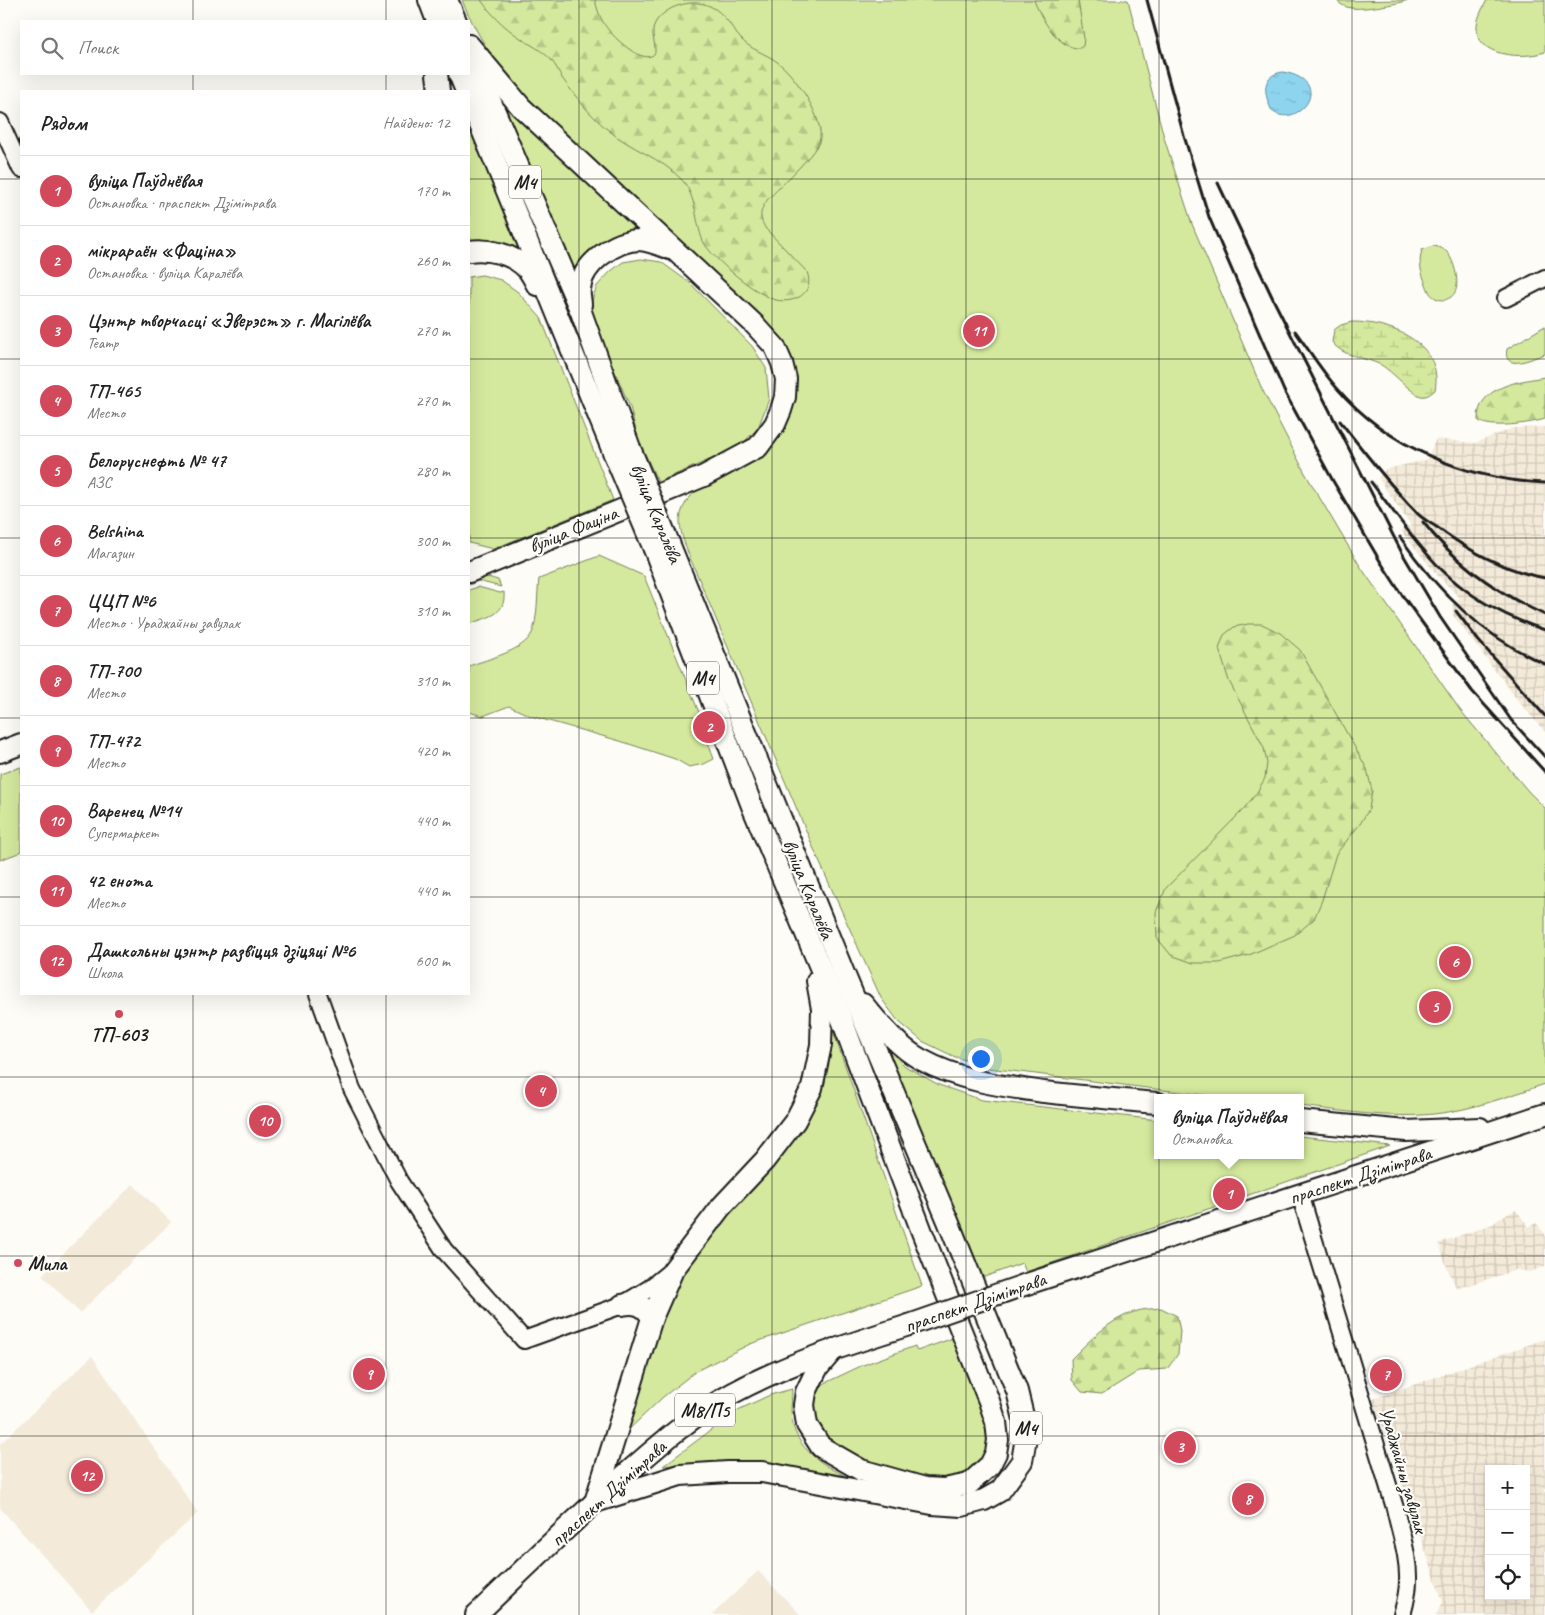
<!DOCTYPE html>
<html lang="ru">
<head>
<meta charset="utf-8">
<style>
	:root { --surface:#fff; --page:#f6f6f6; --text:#222; --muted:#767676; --line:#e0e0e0; --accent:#d1495b }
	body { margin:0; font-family:Caveat,sans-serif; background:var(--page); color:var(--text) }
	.controls { position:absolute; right:15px; bottom:15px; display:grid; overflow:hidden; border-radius:0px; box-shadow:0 5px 20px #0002 }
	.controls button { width:45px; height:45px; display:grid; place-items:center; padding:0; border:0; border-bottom:1px solid var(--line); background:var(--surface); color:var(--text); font:25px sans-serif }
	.you { position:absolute; left:980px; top:1058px; width:18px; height:18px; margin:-12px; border:4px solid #fff; border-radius:50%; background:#1a73e8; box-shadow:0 0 0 8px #1a73e833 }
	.badge { display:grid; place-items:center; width:32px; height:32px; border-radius:50%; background:var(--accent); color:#fff; font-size:16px; font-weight:700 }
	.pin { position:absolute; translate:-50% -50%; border:2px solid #fff; box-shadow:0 1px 5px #0006 }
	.popup { position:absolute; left:1154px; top:1094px; width:150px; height:65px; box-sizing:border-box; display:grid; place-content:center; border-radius:0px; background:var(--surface); filter:drop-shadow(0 1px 4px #0005); font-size:16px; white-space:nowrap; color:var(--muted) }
	.popup b { font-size:19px; color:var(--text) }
	.popup::after { content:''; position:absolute; left:50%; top:100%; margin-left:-10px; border:10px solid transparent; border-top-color:var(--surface) }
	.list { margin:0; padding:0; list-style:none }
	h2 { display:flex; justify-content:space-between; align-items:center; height:65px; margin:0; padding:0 20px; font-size:21px }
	h2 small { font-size:16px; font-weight:400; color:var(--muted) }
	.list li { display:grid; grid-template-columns:32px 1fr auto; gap:15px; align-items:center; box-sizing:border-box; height:70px; padding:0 20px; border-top:1px solid var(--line) }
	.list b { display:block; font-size:19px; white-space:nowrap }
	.list p { margin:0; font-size:16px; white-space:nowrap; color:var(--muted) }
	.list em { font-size:16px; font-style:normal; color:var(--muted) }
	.icon { flex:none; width:28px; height:28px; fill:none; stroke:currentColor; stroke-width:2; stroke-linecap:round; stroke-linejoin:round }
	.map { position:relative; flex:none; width:1545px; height:1615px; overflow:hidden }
	.search { position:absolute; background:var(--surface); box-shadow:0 5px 20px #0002; left:20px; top:20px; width:450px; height:55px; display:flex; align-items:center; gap:12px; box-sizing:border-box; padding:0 18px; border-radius:0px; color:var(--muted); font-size:19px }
	.panel { position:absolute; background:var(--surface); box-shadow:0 5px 20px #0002; left:20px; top:90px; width:450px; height:905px; border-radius:0px }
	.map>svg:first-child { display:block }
	.built { fill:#f4ead9 }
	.industrial { fill:url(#industrial-grid); fill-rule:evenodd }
	.grass { fill:#d4e99d; stroke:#78825c }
	.forest { fill:url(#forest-firs); stroke:#78825c }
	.wetland { fill:url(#wetland-marsh); stroke:#78825c }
	.water { fill:url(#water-ripples); stroke:#608b9b }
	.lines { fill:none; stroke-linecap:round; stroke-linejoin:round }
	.minor-casing { stroke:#1c1c1c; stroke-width:20 }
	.major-casing { stroke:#1c1c1c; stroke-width:24 }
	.minor { stroke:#fdfcf7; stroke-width:16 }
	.major { stroke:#fdfcf7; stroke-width:20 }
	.rail { stroke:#1c1c1c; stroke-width:3 }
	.major-bridge-casing { stroke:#1c1c1c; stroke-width:24; stroke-linecap:butt }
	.major-bridge { stroke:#fdfcf7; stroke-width:20 }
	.grid { fill:none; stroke:#1c1c1c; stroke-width:1; stroke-opacity:0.55 }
	.poi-dot { fill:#d1495b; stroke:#fdfcf7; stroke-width:2 }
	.labels { text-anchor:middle; stroke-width:4.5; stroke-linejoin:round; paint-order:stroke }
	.shield { fill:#fdfcf7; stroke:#605f5e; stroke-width:1 }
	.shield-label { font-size:19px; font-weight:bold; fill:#1c1c1c }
	.street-label { font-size:20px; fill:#1c1c1c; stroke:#fdfcf7 }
	.poi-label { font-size:20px; font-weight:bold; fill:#1c1c1c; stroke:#fdfcf7 }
</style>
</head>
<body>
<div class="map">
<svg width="1545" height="1615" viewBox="0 0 1545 1615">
	<defs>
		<pattern id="industrial-grid" width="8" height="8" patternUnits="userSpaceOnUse" patternTransform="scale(1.25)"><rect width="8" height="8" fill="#f4ead9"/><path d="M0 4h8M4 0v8" fill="none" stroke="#d1c8ba"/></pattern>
		<pattern id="forest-firs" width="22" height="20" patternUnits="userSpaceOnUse" patternTransform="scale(1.25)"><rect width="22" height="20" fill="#d4e99d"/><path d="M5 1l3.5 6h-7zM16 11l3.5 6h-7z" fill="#b5c787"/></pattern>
		<pattern id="wetland-marsh" width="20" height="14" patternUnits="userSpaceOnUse" patternTransform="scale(1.25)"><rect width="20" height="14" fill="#d4e99d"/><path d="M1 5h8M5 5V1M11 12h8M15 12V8" fill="none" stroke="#b5c787"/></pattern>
		<pattern id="water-ripples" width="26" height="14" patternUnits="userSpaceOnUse" patternTransform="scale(1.25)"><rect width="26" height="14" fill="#8dd5ef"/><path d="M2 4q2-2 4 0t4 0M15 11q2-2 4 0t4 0" fill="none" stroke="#79b6cc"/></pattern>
	</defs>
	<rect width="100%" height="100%" fill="#fdfcf7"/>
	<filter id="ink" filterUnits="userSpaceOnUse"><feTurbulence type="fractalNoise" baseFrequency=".02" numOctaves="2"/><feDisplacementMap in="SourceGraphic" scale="10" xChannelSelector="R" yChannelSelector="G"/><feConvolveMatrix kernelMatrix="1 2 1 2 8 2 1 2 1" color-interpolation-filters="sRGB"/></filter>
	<g filter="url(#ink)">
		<!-- built -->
		<g class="built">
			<polygon points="133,1184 171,1222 80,1313 42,1275"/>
			<polygon points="92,1356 198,1513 92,1611 0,1508 0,1444"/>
			<polygon points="758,1571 801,1615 712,1615"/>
		</g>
		<!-- industrial -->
		<g class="industrial">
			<polygon points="1545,427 1545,732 1519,702 1453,615 1452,605 1460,598 1439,577 1401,531 1411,525 1378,478 1386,469 1426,460 1436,439 1475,443 1513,428"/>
			<polygon points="1516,1210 1529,1227 1536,1223 1545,1234 1545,1266 1531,1272 1516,1270 1457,1289 1447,1268 1439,1243 1493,1224 1501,1217"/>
			<path d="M1545,1339V1615H1436L1443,1602L1373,1399ZM1489,1469H1526V1596H1489Z"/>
		</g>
		<!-- grass -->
		<g class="grass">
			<path d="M462,0H1128L1165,141L1192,224L1262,389L1305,473L1360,566L1460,710L1528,791L1545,808V1084C1509,1096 1472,1110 1434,1114C1390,1119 1344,1111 1300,1106V1098H1227L988,1068L953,1056L922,1041L898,1021L881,998L819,861L690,558C686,547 680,534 680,521C682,481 743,470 769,448C788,432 794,405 795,381L525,97C497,64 479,41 462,0Z"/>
			<path d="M1408,0C1398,4 1362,10 1351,8C1345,7 1341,5 1337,1Z"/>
			<path d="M1487,0H1545V52C1524,59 1474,58 1477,25C1478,16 1483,8 1487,0Z"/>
			<polygon points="491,86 647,236 579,271 568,267"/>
			<polygon points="469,121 525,255 469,244"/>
			<path d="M1433,246C1439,247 1443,248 1447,252C1454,261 1459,279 1456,290C1453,299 1442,303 1434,297C1429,294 1428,289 1426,284C1421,272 1418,263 1422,250Z"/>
			<polygon points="641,259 661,262 690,283 752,346 766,368 769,399 758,428 739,447 658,482 638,439 630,407 594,322 591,303 597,286 611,271 623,262"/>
			<polygon points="482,275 501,280 518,292 541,318 613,500 493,549 469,543 469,277"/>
			<path d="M1545,326V354C1535,357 1502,374 1507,349Z"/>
			<path d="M599,556L644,576L700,715L698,716L714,759L704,764L689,767L675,759L620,741L531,716L509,706L483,716L469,712V666C487,659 524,651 532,633C538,619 537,594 539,579Z"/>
			<polygon points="484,576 498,580 501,587 478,581 469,585 469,581"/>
			<path d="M478,587L500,593L504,592C506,616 487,617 469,624V590Z"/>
			<polygon points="21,767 21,852 0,860 0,774"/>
			<polygon points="832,1028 922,1286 750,1344 696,1371 663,1397 621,1437 679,1270 741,1192 827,1057"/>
			<polygon points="882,1044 905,1066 939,1085 982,1100 1158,1120 1158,1155 1300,1155 1300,1136 1390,1146 1026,1272 1022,1263 979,1279"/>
			<polygon points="956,1337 990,1431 987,1447 982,1462 967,1476 922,1482 842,1457 815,1430 812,1404 816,1391 825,1383 863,1365 915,1346 917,1351"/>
			<path d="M792,1389C792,1399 790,1410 792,1420C797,1455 833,1469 860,1484L764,1465L710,1462L663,1466L738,1410L770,1395Z"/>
		</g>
		<!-- forest -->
		<g class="forest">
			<path d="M481,0H595C597,8 599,15 603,22C609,34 644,68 655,53C656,45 652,38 653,30C654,20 663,13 672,8C691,0 710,0 725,18C731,24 735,33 741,39C751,50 765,53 776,61C794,73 827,121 819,142C813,156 780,187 768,199C760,210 758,217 766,229L807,272C815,293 795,304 776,300C758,296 711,258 703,241C695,222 697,197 682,180C662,158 630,149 607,129C590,115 575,96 562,78C559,72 556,66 552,61C543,50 530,45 519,37C504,27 491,14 481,0Z"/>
			<path d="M1034,0H1078L1084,38L1083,46L1080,48C1059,50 1040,17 1034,0Z"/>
			<path d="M1545,377V419C1533,423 1487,430 1478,420C1477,386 1520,381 1545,377Z"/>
			<polygon points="1248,624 1262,624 1280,633 1300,650 1367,769 1372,791 1369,809 1360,824 1336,854 1322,900 1314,919 1295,935 1249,955 1219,963 1193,963 1171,955 1157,938 1156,912 1166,888 1241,812 1256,794 1265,778 1267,763 1264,748 1229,681 1219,649 1224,635 1234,627"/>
			<path d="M1161,1308L1177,1316L1180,1331L1178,1354L1167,1369L1139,1371L1102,1394L1082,1392L1072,1380L1071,1359C1089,1341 1109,1320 1134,1312C1142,1309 1152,1309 1161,1308Z"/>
		</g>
		<!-- wetland -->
		<path class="wetland" d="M1352,322C1391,322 1444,343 1435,390C1430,394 1427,397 1421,396C1412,394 1392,371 1381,365C1366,357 1342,357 1332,342L1334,330L1341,325Z"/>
		<!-- water -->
		<path class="water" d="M1283,72C1338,82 1296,131 1272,111C1264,95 1260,75 1283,72Z"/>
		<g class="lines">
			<defs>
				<g id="minor">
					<polyline points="0,122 21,169"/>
					<polyline points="1506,298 1545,278"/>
					<polyline points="318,994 352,1089 399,1181 444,1250 524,1340 622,1305 650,1288 672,1270"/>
					<path d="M1300,1194L1395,1508C1400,1532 1409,1556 1408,1581C1408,1592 1405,1604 1402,1615"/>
				</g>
				<g id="major">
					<polyline points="429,0 437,21"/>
					<polyline points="447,0 456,21"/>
					<polyline points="469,45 521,107 754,324 775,347 782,363 786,379 785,397 781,410 775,424 758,447 704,476 469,572"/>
					<polyline points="472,58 581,312 630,448"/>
					<polyline points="437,74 439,91"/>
					<polyline points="459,74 466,91"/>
					<polyline points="469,98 614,454"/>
					<path d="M469,251C488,248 513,254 527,269C531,273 534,280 537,285"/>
					<path d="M581,305C581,300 579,294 580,289C582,264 615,240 640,240C651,241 660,245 670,249"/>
					<polyline points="654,549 752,806 839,1012 922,1232 989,1401 996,1422 998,1440 996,1453 990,1465 969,1484 944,1489 925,1488 861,1470 821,1447 807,1425 804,1405 806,1392 817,1369 834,1349"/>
					<polyline points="0,752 21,744"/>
					<path d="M863,1004C880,1024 897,1046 920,1059C960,1081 1001,1086 1044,1092C1082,1096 1120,1100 1158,1103"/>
					<polyline points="1300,1121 1406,1131 1480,1128"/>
					<polyline points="1024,1285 1545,1114"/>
					<path d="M622,1305C635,1302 645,1305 652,1318"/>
					<polyline points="595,1502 680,1475 728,1472 762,1472 932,1504 962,1506 984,1500 1000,1491 1022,1461 1027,1432 1017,1391 948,1221 845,976 669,543"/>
					<polyline points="595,1502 652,1318 673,1270 721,1207 765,1160 795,1121 812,1088 821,1045 822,1009 817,981"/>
					<path d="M476,1615C526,1567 575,1519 627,1473C660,1444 694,1414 733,1393C788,1363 849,1344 909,1325"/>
				</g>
			</defs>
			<!-- minor casing -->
			<use href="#minor" class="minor-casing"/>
			<!-- major casing -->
			<use href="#major" class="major-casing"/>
			<!-- minor -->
			<use href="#minor" class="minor"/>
			<!-- major -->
			<use href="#major" class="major"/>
			<!-- rail -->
			<g class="rail">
				<polyline points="1147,0 1184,136 1209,217 1284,391 1333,481 1380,561 1402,595 1472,691 1545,772"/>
				<polyline points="1218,183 1275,303 1401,551 1440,617 1511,720 1545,757"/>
				<path d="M1295,331C1309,350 1321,370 1336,387C1387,447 1467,480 1545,483"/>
				<path d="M1340,421C1364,452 1389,484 1416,512C1422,519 1431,523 1438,528C1469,551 1507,571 1545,578"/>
				<path d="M1371,482C1394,512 1416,544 1443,571C1471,598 1508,618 1545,630"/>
				<path d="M1423,522C1456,564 1497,593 1545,615"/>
				<path d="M1400,537C1438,592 1483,637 1545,664"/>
				<polyline points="1456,611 1478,640 1545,716"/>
			</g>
			<defs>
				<g id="major-bridge">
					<polyline points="630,448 669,543"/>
					<polyline points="614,454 654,549"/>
					<polyline points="909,1325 1024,1285"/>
				</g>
			</defs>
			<!-- major-bridge casing -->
			<use href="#major-bridge" class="major-bridge-casing"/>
			<!-- major-bridge -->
			<use href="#major-bridge" class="major-bridge"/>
		</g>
	</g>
	<!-- grid -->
	<path class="grid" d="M193,0V21M386,0V21M579,0V1615M772,0V1615M966,0V1615M1159,0V1615M1352,0V1615M193,74V91M386,74V91M0,179H21M469,179H1545M0,359H21M469,359H1545M0,538H21M469,538H1545M0,718H21M469,718H1545M0,897H21M469,897H1545M193,994V1615M386,994V1615M0,1077H1545M0,1256H1545M0,1436H1545"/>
	<!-- markers -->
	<g class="poi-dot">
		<circle cx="119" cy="1014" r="5"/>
		<circle cx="18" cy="1263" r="5"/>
	</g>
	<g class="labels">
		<!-- shield labels -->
		<g class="shield">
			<rect x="509" y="165.5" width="32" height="33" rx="4"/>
			<rect x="687" y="661.5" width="32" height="33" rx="4"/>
			<rect x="675" y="1393.5" width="60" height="33" rx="4"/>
			<rect x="1010" y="1411.5" width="32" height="33" rx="4"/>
		</g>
		<g class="shield-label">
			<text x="525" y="189">М4</text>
			<text x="703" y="685">М4</text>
			<text x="705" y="1417">М8/П5</text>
			<text x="1026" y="1435">М4</text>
		</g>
		<!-- street labels -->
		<g class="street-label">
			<text transform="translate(657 513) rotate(68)" y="7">вуліца Каралёва</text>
			<text transform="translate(573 529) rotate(-22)" y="7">вуліца Фаціна</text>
			<text transform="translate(809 889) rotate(68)" y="7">вуліца Каралёва</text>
			<text transform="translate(1360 1175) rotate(-18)" y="7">праспект Дзімітрава</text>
			<text transform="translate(975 1302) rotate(-19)" y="7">праспект Дзімітрава</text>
			<text transform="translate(1404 1470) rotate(74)" y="7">Ураджайны завулак</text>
			<text transform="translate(608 1493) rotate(-42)" y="7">праспект Дзімітрава</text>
		</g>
		<!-- poi labels -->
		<g class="poi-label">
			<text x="119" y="1041">ТП-603</text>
			<text x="28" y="1270" text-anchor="start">Мила</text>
		</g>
	</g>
</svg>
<div class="controls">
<button>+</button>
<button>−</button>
<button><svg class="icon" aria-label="locate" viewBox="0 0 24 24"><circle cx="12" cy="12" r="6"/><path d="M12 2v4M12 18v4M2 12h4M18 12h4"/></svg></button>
</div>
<div class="you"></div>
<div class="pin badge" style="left:1229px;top:1194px">1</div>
<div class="popup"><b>вуліца Паўднёвая</b>Остановка</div>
<div class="pin badge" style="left:709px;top:727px">2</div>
<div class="pin badge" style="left:1180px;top:1447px">3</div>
<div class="pin badge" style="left:541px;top:1091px">4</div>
<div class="pin badge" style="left:1435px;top:1007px">5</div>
<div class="pin badge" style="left:1455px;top:962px">6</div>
<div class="pin badge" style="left:1386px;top:1375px">7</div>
<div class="pin badge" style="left:1248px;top:1499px">8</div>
<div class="pin badge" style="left:369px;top:1374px">9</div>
<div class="pin badge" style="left:265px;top:1121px">10</div>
<div class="pin badge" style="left:979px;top:331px">11</div>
<div class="pin badge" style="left:87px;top:1476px">12</div>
<div class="search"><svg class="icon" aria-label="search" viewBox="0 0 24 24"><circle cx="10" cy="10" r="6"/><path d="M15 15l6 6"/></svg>Поиск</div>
<section class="panel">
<h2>Рядом<small>Найдено: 12</small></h2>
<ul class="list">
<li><span class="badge">1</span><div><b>вуліца Паўднёвая</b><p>Остановка · праспект Дзімітрава</p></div><em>170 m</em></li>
<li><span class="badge">2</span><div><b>мікрараён «Фаціна»</b><p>Остановка · вуліца Каралёва</p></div><em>260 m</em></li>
<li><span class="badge">3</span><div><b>Цэнтр творчасці «Эверэст» г. Магілёва</b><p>Театр</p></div><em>270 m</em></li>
<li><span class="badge">4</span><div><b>ТП-465</b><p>Место</p></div><em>270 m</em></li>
<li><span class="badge">5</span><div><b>Белоруснефть № 47</b><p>АЗС</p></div><em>280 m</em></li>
<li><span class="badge">6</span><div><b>Belshina</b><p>Магазин</p></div><em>300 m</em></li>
<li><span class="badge">7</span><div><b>ЦЦП №6</b><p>Место · Ураджайны завулак</p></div><em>310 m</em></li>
<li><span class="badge">8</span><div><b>ТП-700</b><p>Место</p></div><em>310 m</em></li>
<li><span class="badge">9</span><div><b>ТП-472</b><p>Место</p></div><em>420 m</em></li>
<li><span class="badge">10</span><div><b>Варенец №14</b><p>Супермаркет</p></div><em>440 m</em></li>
<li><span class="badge">11</span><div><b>42 енота</b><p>Место</p></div><em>440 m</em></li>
<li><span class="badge">12</span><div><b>Дашкольны цэнтр развіцця дзіцяці №6</b><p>Школа</p></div><em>600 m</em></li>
</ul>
</section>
</div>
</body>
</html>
